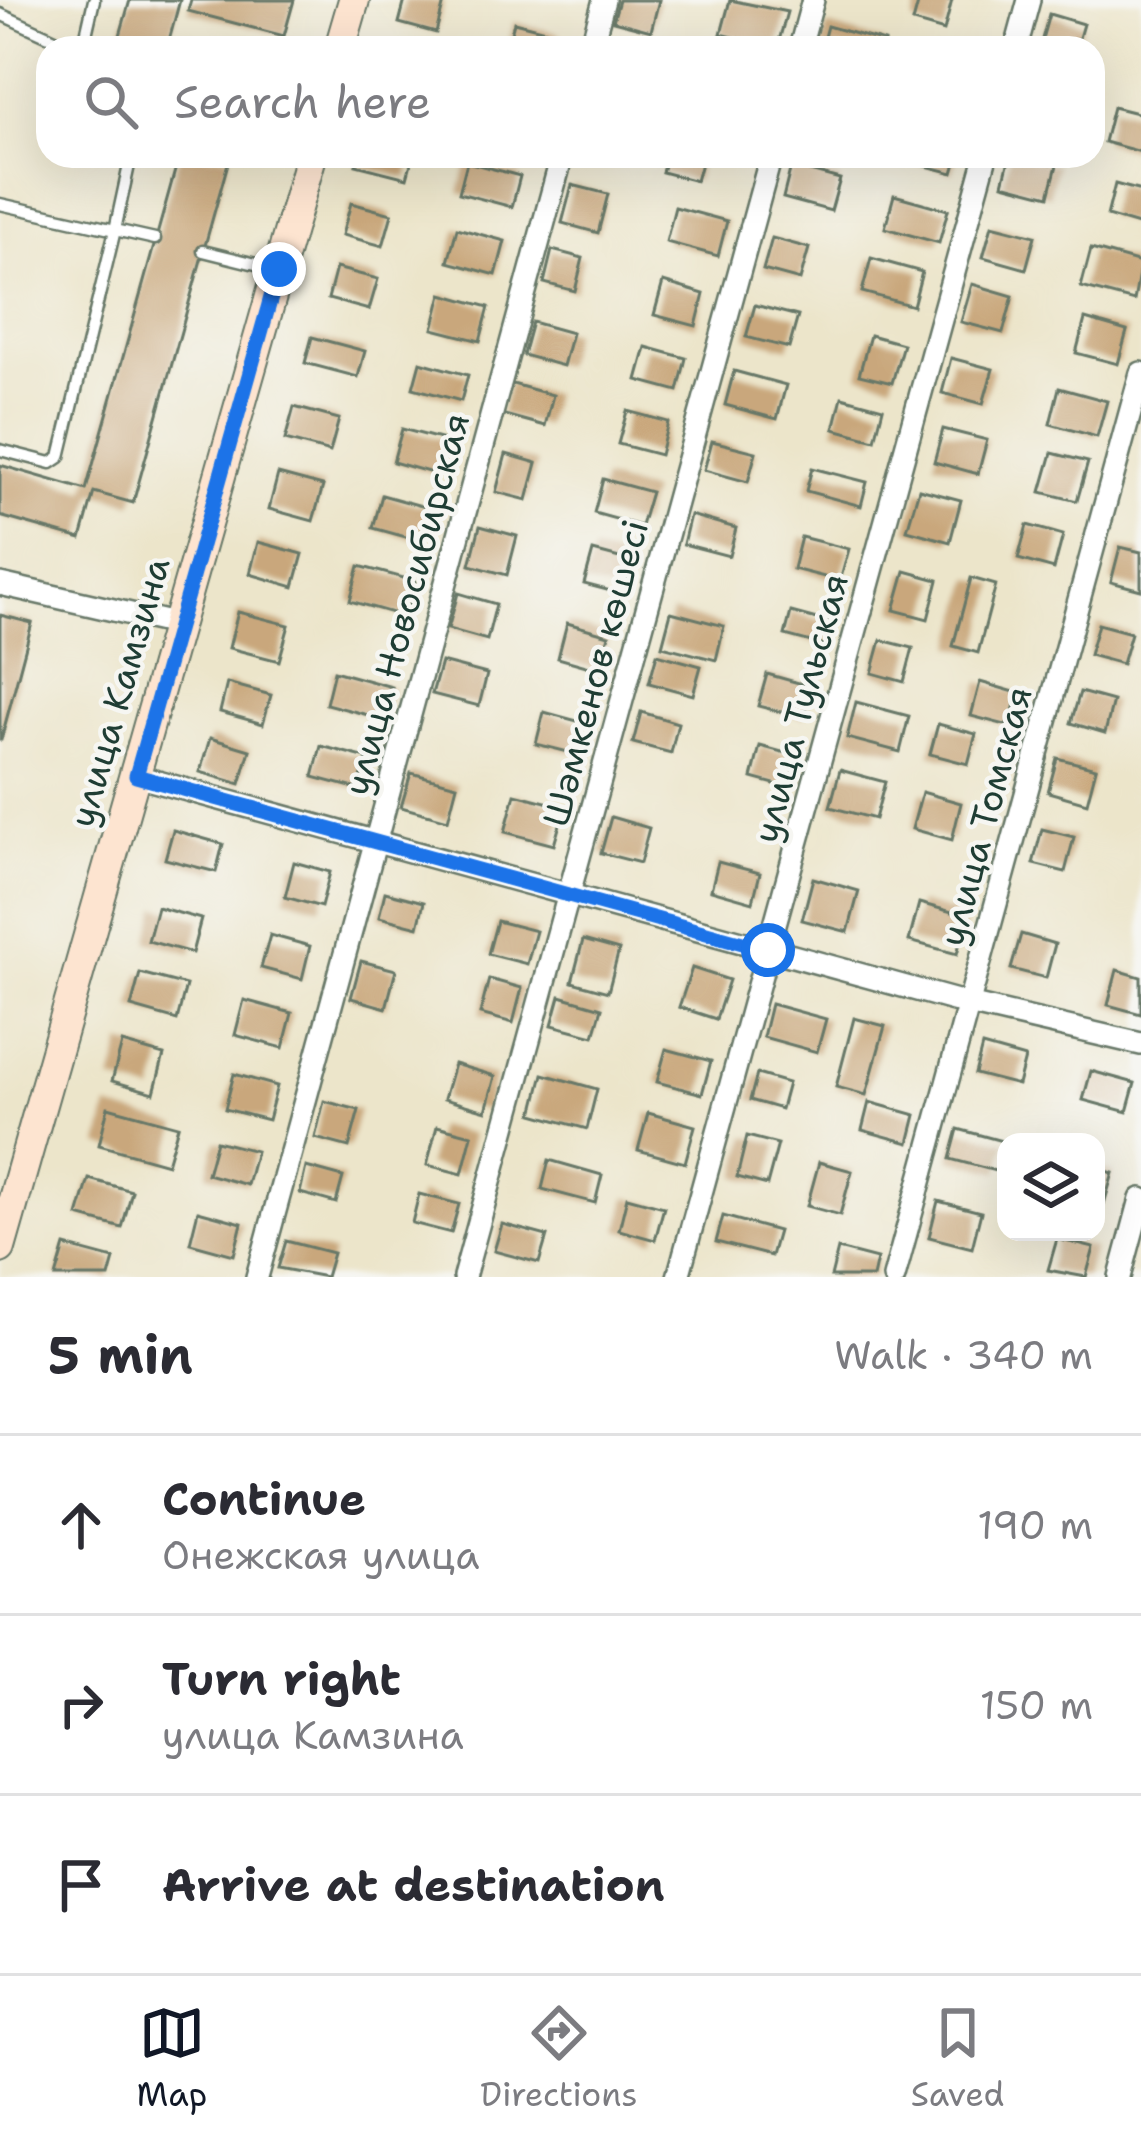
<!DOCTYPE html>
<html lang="en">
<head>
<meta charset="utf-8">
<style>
	:root { --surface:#fff; --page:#f7f7f7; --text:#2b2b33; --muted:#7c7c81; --line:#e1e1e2; --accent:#111827 }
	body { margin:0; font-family:"Shantell Sans",sans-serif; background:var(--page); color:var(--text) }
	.controls { position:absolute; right:36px; bottom:36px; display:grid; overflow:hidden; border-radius:24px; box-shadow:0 12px 48px #0002 }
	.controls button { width:108px; height:108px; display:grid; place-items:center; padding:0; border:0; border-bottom:3px solid var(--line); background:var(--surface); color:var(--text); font:60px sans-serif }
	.stop { position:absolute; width:36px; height:36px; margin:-27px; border:9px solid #1a73e8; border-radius:50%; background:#fff }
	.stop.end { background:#1a73e8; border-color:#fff; box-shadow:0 3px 12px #0008 }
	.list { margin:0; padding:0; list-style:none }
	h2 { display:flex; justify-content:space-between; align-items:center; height:156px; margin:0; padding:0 48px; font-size:51px }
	h2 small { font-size:39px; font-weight:400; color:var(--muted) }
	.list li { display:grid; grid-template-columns:78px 1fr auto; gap:36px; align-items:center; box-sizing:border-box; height:180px; padding:0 48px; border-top:3px solid var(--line) }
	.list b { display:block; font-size:45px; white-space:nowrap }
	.list p { margin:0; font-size:39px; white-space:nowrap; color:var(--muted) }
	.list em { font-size:39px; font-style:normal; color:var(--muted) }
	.icon { flex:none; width:66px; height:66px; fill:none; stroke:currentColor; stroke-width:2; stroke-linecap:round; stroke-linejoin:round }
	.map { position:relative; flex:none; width:1141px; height:1277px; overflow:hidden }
	.search { position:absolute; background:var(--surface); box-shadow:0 12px 48px #0002; left:36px; right:36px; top:36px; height:132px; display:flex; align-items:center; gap:30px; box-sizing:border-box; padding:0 42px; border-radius:36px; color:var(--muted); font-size:45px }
	.sheet { height:696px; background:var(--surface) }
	nav { display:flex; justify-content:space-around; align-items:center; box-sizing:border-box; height:168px; border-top:3px solid var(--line); background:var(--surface); font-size:33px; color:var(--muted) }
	nav a { display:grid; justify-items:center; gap:6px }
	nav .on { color:var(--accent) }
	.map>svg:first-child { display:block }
	.building { fill:#c9a77b }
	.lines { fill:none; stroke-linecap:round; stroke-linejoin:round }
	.service-casing { stroke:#677868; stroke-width:15 }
	.minor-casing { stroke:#677868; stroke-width:26 }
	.secondary-casing { stroke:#677868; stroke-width:34 }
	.service { stroke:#fff; stroke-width:10 }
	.minor { stroke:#fff; stroke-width:21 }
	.secondary { stroke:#fde4d0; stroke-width:30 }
	.route { stroke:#1a73e8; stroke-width:15 }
	.labels { text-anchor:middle; stroke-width:9; stroke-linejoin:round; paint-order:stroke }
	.street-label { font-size:36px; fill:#1f3d34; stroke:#f6f6f2 }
</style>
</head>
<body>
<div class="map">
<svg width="1141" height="1277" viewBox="0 0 1141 1277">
	<rect width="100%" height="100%" fill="#f6f6f2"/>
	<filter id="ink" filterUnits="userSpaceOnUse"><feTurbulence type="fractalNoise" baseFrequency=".00833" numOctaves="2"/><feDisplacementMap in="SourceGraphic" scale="24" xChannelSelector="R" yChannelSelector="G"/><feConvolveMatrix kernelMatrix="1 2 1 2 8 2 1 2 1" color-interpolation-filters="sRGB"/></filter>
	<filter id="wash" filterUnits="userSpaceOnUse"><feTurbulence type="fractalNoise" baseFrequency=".004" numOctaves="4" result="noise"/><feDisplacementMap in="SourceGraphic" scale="48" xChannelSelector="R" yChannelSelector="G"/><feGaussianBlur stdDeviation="2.7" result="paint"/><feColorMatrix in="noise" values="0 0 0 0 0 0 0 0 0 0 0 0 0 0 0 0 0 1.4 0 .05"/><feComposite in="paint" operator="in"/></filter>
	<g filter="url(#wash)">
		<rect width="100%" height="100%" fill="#ece5ca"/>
		<g id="blocks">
			<!-- building -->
			<g class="building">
				<polygon points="130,0 180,0 167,48 119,39"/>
				<polygon points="191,0 294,0 284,36 188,11"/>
				<polygon points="405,0 444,2 436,33 399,23"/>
				<polygon points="619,0 659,0 651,31 613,21"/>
				<polygon points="730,0 787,12 777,48 721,34"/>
				<polygon points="919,0 952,0 944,31 913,22"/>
				<polygon points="1049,14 1083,24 1076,48 1040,46"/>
				<polygon points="514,22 561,34 557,48 507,48"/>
				<polygon points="827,26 885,42 884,48 821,48"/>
				<polygon points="1113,107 1141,114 1141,152 1104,142"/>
				<polygon points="179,156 230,156 133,503 94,492 81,539 0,516 0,465 86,490"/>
				<polygon points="359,156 413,156 407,178 356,165"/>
				<polygon points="667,156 703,156 696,181 662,172"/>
				<polygon points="907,156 958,156 953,173 906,161"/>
				<polygon points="1010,156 1057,165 1049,196 1003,184"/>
				<polygon points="467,162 520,176 512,207 459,193"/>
				<polygon points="791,166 840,179 831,211 783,198"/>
				<polygon points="1115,184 1141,191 1141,226 1107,216"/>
				<polygon points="572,185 608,194 598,233 562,223"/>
				<polygon points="894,195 948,210 939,243 885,228"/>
				<polygon points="351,203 392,214 383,246 342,235"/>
				<polygon points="675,207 727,221 718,256 666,242"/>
				<polygon points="992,225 1035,236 1026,269 983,257"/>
				<polygon points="457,228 505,241 496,275 448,262"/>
				<polygon points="772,238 809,248 800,280 763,270"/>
				<polygon points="1091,249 1141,263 1134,301 1081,287"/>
				<polygon points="552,250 583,258 575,291 544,283"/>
				<polygon points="871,258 922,272 913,306 862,292"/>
				<polygon points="336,268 378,279 369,310 328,299"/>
				<polygon points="663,282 704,294 696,326 654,315"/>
				<polygon points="972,284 1013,296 1003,333 961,322"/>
				<polygon points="442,294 489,307 480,341 433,329"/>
				<polygon points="755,305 798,316 789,348 746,337"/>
				<polygon points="1085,319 1127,331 1118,364 1076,353"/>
				<polygon points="532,322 572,333 563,366 523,355"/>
				<polygon points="870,335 903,344 892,383 859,375"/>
				<polygon points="312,337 365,351 358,377 305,363"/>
				<polygon points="646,347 686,358 678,391 637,380"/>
				<polygon points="951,358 993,369 983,404 942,393"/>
				<polygon points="420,362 468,375 461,401 413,388"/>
				<polygon points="734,371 786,385 777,419 725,405"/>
				<polygon points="509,383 553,395 545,426 501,414"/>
				<polygon points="1059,388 1107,401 1097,437 1050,424"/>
				<polygon points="842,397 883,408 875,440 834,429"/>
				<polygon points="294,407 339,419 330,452 285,440"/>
				<polygon points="627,411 668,422 660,455 618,444"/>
				<polygon points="402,429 448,441 439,475 393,462"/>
				<polygon points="943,429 987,440 978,474 934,462"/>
				<polygon points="712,441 756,452 748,482 704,470"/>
				<polygon points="1052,453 1088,462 1077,501 1041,492"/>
				<polygon points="506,454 537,463 527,500 496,492"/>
				<polygon points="812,468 867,482 861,506 806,491"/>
				<polygon points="278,474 323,486 313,521 269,509"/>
				<polygon points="603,479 651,492 641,526 594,513"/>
				<polygon points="919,489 961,500 950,542 907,530"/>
				<polygon points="382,495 429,508 420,541 373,528"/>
				<polygon points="690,515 736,528 729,556 683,544"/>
				<polygon points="1027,525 1063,535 1054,569 1018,559"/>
				<polygon points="480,526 517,536 507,575 470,565"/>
				<polygon points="801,537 849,549 840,581 793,569"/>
				<polygon points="258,542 303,554 294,587 250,574"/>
				<polygon points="1120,547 1141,552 1141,590 1111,582"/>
				<polygon points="593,551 631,561 622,594 584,584"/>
				<polygon points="359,566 415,581 406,617 350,601"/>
				<polygon points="905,571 938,580 928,619 894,610"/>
				<polygon points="971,578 996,585 978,653 953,646"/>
				<polygon points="458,593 496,604 487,640 448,629"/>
				<polygon points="238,612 289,625 279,661 229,648"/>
				<polygon points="671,612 724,626 716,660 662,646"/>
				<polygon points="791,612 832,623 826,646 785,635"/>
				<polygon points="0,615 32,623 1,740 0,740"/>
				<polygon points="567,623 609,635 600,670 558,658"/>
				<polygon points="1098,624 1131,633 1122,664 1089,655"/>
				<polygon points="881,640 913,648 904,682 872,673"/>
				<polygon points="657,654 701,666 693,695 649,683"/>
				<polygon points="441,662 487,674 479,706 432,694"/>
				<polygon points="334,671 392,687 383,719 326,704"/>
				<polygon points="767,674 813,687 804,718 758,706"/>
				<polygon points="980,682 1018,693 1009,726 971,716"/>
				<polygon points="227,683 271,695 263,724 220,712"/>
				<polygon points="1080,692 1113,701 1105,733 1071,723"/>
				<polygon points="856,702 909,716 900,752 847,738"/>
				<polygon points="544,712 581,722 572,753 536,744"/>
				<polygon points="641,712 678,723 671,753 633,743"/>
				<polygon points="938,724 976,734 968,764 930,754"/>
				<polygon points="210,738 250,750 240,784 200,772"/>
				<polygon points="321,746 367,758 358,789 313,777"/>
				<polygon points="760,746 797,756 789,788 752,778"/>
				<polygon points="1057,758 1096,768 1087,803 1048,792"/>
				<polygon points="840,770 885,782 875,819 830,807"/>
				<polygon points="411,773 457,785 448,820 401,807"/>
				<polygon points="922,792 961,803 952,840 912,829"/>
				<polygon points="515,794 565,807 554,845 505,832"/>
				<polygon points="611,817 649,828 640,863 601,853"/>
				<polygon points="1042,829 1074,837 1065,872 1033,864"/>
				<polygon points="173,830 223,844 216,872 165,859"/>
				<polygon points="294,862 330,872 321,907 285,897"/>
				<polygon points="718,862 760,873 753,902 711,890"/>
				<polygon points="813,878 859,891 848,932 802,920"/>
				<polygon points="385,892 424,902 418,927 379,917"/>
				<polygon points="919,903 967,916 957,954 909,941"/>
				<polygon points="157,907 201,919 192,953 148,941"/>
				<polygon points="497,921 536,931 527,964 488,954"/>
				<polygon points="1021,934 1055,944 1046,978 1011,969"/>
				<polygon points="270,935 310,946 302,979 261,968"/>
				<polygon points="583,940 619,950 608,992 572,982"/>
				<polygon points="361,961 396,970 386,1008 351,998"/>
				<polygon points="692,968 729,980 716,1019 679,1007"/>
				<polygon points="1117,970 1141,977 1141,1014 1108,1005"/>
				<polygon points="140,973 186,985 177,1020 131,1007"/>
				<polygon points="489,979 522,988 513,1023 480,1014"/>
				<polygon points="560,996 602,1008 594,1036 552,1025"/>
				<polygon points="244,1000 292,1013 283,1048 235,1035"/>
				<polygon points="771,1004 826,1019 817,1052 763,1037"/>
				<polygon points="854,1018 885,1026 866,1095 836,1087"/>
				<polygon points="122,1043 164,1055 154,1093 112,1081"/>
				<polygon points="982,1046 1025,1058 1018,1085 975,1074"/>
				<polygon points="666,1049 711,1061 702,1094 657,1082"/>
				<polygon points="454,1064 495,1076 486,1111 444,1099"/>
				<polygon points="1091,1071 1135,1083 1127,1112 1083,1100"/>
				<polygon points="234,1074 277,1086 268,1120 225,1109"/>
				<polygon points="543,1074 597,1089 587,1129 533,1114"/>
				<polygon points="757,1074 788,1083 781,1109 750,1100"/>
				<polygon points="324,1101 359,1110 349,1147 315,1138"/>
				<polygon points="869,1102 916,1115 909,1143 862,1130"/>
				<polygon points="108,1107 178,1126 167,1164 99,1145"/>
				<polygon points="648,1113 695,1126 685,1163 638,1150"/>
				<polygon points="437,1126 472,1135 462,1174 427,1165"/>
				<polygon points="958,1129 1006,1142 999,1172 950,1159"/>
				<polygon points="747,1136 778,1144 767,1185 737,1177"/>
				<polygon points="216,1141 256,1151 247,1185 207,1174"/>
				<polygon points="549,1160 602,1175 595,1203 542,1189"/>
				<polygon points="819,1162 852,1171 840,1215 807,1206"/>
				<polygon points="306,1167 343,1177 336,1203 300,1193"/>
				<polygon points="1096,1168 1113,1173 1104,1204 1096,1202"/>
				<polygon points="89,1179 132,1191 122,1228 78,1216"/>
				<polygon points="419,1194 459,1204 451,1233 412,1223"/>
				<polygon points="627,1197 664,1207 655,1240 619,1230"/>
				<polygon points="938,1201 981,1212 972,1248 929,1237"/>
				<polygon points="198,1211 242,1223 234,1255 190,1243"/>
				<polygon points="723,1216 778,1231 771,1256 716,1242"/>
				<polygon points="502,1224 547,1236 539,1263 494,1251"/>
				<polygon points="1057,1239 1094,1248 1086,1277 1048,1270"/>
				<polygon points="286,1241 333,1253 326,1277 278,1268"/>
				<polygon points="65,1246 114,1259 109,1277 56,1277"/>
				<polygon points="838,1249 877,1259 873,1277 831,1277"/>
			</g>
		</g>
	</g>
	<g filter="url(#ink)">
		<use href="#blocks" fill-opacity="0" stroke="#677868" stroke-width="3"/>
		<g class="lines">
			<defs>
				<g id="service">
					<polyline points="0,14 75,48"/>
					<polyline points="83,48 94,0"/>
					<polyline points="131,156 115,230 155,239"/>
					<polyline points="0,204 115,230 60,457 51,463 0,450"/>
					<polyline points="203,251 276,269"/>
				</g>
				<g id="minor">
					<polyline points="591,48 604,0"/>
					<polyline points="800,48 813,0"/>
					<polyline points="1016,48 1029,0"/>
					<polyline points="0,584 179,625"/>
					<polyline points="136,776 968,1004 1141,1044"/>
					<polyline points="257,1277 562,156"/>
					<polyline points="464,1277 771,156"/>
					<polyline points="678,1277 986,156"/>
					<polyline points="894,1277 1141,373"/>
					<polyline points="1120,1277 1141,1199"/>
				</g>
				<g id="secondary">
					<polyline points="340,48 354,0"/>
					<polyline points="0,1248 311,156"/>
				</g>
			</defs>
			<!-- service casing -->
			<use href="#service" class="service-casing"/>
			<!-- minor casing -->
			<use href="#minor" class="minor-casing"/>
			<!-- secondary casing -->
			<use href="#secondary" class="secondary-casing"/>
			<!-- service -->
			<use href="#service" class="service"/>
			<!-- minor -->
			<use href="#minor" class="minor"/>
			<!-- secondary -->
			<use href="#secondary" class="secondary"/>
		</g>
	</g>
	<g class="lines" filter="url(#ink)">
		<!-- route -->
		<polyline class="route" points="279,269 136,776 768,950"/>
	</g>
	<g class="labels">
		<!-- street labels -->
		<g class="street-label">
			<text transform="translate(406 604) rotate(-75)" y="13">улица Новосибирская</text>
			<text transform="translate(595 673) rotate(-75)" y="13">Шәмкенов көшесі</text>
			<text transform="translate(119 692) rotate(-74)" y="13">улица Камзина</text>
			<text transform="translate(800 708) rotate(-75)" y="13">улица Тульская</text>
			<text transform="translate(985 816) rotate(-75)" y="13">улица Томская</text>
		</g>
	</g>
</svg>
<div class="controls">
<button><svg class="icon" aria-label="layers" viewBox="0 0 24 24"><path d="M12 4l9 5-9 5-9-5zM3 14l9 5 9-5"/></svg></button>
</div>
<div class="stop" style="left:768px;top:950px"></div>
<div class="stop end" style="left:279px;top:269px"></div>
<div class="search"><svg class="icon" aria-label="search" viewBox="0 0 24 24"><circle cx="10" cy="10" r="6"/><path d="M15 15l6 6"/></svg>Search here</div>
</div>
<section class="sheet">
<h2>5 min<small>Walk · 340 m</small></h2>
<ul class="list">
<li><svg class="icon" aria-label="ahead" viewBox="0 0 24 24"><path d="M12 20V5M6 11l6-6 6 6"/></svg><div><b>Continue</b><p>Онежская улица</p></div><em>190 m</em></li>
<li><svg class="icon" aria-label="right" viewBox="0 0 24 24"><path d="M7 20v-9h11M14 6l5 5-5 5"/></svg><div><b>Turn right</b><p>улица Камзина</p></div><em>150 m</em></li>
<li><svg class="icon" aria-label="arrive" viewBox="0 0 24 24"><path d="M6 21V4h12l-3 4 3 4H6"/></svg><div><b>Arrive at destination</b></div></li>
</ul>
</section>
<nav>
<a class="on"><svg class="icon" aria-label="map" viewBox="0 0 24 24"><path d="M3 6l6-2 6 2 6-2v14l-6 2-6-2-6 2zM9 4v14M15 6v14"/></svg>Map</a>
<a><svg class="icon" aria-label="directions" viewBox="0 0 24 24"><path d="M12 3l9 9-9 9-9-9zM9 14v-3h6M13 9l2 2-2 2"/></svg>Directions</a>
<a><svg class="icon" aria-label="saved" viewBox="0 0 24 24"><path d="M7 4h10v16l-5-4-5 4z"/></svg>Saved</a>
</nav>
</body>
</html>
